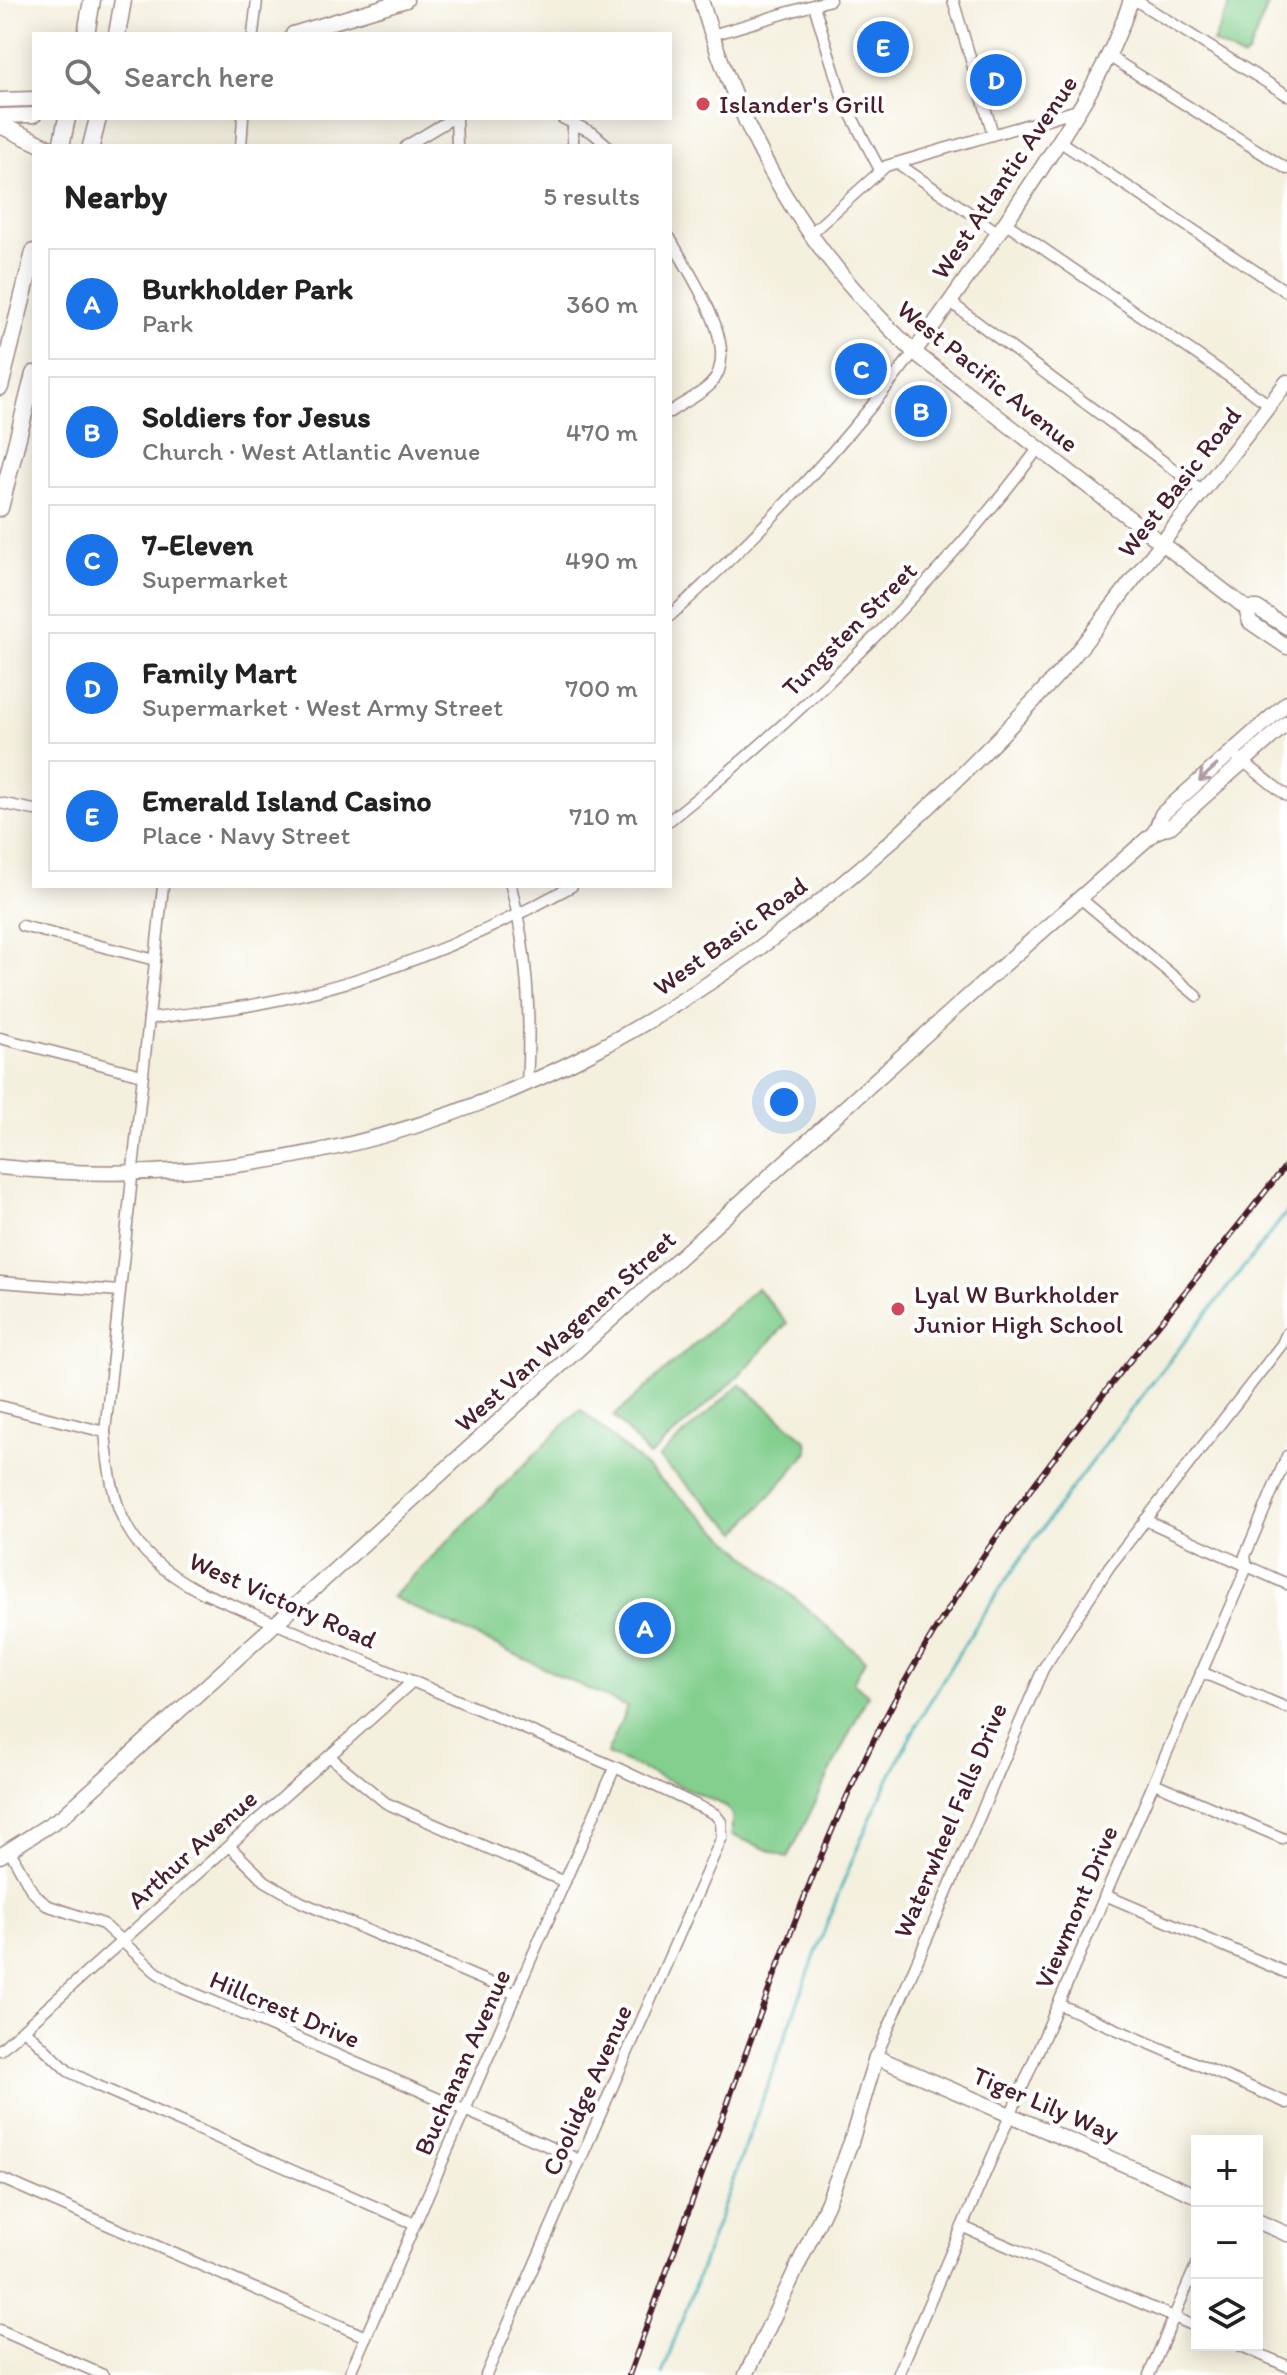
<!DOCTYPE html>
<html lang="en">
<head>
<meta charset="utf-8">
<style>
	:root { --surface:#fff; --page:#f2f2f2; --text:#222; --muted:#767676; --line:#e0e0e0; --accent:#1a73e8 }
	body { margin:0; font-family:Itim,sans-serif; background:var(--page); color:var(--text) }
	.controls { position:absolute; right:24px; bottom:24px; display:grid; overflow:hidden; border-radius:0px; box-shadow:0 4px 20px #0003 }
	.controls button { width:72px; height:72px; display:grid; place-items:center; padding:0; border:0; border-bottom:2px solid var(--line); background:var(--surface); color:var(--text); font:40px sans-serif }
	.you { position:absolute; left:784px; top:1102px; width:28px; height:28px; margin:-20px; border:6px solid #fff; border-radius:50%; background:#1a73e8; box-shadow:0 0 0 12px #1a73e833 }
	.badge { display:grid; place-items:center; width:52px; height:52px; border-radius:50%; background:var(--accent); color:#fff; font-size:26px; font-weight:700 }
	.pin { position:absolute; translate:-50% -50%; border:4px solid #fff; box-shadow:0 2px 8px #0006 }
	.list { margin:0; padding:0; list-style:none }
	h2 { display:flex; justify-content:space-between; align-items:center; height:104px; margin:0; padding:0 32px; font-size:34px }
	h2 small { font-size:26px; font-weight:400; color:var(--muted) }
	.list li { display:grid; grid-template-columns:52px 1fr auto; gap:24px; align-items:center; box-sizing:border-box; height:112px; margin:0 16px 16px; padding:0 16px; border:2px solid var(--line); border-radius:0px }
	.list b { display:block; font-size:30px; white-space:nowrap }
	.list p { margin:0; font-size:26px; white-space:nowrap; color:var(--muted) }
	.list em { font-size:26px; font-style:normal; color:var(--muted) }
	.icon { flex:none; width:44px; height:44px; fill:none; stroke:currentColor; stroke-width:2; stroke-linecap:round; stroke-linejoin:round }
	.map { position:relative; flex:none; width:1287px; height:2375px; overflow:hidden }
	.search { position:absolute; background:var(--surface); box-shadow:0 4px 20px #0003; left:32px; top:32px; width:640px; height:88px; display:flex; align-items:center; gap:20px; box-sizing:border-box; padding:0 28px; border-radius:0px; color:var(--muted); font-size:30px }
	.panel { position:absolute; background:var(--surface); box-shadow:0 4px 20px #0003; left:32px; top:144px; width:640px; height:744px; border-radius:0px }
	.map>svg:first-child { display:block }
	.green { fill:#82cf8e; stroke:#66775c; stroke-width:2 }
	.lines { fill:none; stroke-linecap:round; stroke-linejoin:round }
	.stream { stroke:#3caeb4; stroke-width:3 }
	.street-casing { stroke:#9f8884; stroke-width:13 }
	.secondary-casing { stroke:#9f8884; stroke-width:17 }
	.primary-casing { stroke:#9f8884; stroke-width:19 }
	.street { stroke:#fff; stroke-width:10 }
	.secondary { stroke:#fff; stroke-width:14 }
	.primary { stroke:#fff; stroke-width:16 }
	.rail-casing { stroke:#4a1f2b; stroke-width:6 }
	.rail { stroke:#fff; stroke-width:3; stroke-dasharray:9; stroke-linecap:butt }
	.oneway { stroke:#ae9aa0 }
	.poi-dot { fill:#d1495b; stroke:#fff; stroke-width:3 }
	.labels { text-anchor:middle; stroke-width:8; stroke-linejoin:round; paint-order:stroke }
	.poi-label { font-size:26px; fill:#4a1f2b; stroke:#fff; text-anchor:start }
	.street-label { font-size:26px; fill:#4a1f2b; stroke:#fff }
</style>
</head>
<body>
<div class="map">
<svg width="1287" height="2375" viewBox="0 0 1287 2375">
	<rect width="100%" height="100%" fill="#fff"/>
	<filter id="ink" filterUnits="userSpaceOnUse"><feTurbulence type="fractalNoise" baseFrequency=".0125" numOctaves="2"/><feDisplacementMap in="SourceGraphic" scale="16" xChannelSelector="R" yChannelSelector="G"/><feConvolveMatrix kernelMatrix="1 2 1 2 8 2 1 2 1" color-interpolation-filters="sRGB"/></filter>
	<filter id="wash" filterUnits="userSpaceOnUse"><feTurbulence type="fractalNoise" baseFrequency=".006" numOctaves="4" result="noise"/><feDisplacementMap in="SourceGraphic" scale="32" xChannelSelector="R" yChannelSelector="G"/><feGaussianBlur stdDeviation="1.8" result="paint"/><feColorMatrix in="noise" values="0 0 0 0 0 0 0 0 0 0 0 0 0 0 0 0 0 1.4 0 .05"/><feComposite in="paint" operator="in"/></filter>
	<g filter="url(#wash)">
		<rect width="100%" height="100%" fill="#f4f0de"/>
		<!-- green -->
		<g class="green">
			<polygon points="1232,0 1270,0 1248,54 1242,58 1213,42"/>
			<polygon points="757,1288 787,1323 737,1378 649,1456 614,1416"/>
			<polygon points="740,1384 807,1441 808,1452 738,1532 658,1458"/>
			<polygon points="580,1409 865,1660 853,1682 868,1695 788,1858 732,1835 732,1815 726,1806 607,1754 627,1707 392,1597"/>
		</g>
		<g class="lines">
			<!-- stream -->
			<path class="stream" d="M662,2375C701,2268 740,2161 779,2054C817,1949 854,1844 906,1745C1009,1551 1153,1384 1287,1212"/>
		</g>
	</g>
	<g filter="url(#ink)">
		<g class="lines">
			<defs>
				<g id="street">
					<polyline points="953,0 993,134"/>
					<polyline points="1135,0 1287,95"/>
					<polyline points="814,5 843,100 880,170"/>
					<polyline points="253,34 257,0"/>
					<polyline points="712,35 830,0"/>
					<polyline points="1110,57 1287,169"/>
					<polyline points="456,118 457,146"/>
					<polyline points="562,118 593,133 608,146"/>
					<polyline points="573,122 573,146"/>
					<polyline points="1059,141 1287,292"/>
					<polyline points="241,146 243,118"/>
					<polyline points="406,146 453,118"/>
					<polyline points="897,163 999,233"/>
					<polyline points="1006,223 1270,405"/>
					<polyline points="809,235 886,166 1081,109"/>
					<path d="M670,238C688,273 744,348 711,384C701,395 682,403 670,412"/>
					<polyline points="950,302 1204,492"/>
					<path d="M670,616C759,535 841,449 914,352"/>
					<polyline points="1231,752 1287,796"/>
					<polyline points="0,803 34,810"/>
					<path d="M670,820C807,711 932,589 1038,449"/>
					<path d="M163,886L105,1432C112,1512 125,1551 199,1591L615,1767L715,1814L721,1822L722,1837L486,2375"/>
					<path d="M511,886C528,953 531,1016 527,1084"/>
					<polyline points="1080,898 1197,996"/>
					<polyline points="22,926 155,960"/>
					<path d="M149,1019C183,1014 218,1011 252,1005C365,985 472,941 572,886"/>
					<polyline points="0,1038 142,1075"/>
					<polyline points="0,1282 119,1291"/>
					<polyline points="0,1406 105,1432"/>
					<polyline points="1145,1520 1287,1584"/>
					<polyline points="1201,1672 1287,1708"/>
					<polyline points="329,1756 386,1803 565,1882"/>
					<polyline points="1154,1783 1282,1838"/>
					<polyline points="229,1846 265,1881 301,1902 516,1994"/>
					<polyline points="10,1851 32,1891 46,1905 103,1924 156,1972 180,1987 580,2160"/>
					<polyline points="1105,1895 1287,1973"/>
					<polyline points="1058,2004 1287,2103"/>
					<polyline points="24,2029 68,2071 98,2086 415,2224"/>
					<polyline points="0,2050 413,1681"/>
					<polyline points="876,2057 1043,1669 1109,1567 1282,1344 1287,1333"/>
					<polyline points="0,2178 366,2337"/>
					<polyline points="963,2227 1197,2327"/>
					<polyline points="0,2330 103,2375"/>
					<polyline points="1239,2345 1287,2366"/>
					<polyline points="349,2375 615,1767"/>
					<polyline points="898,2375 1247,1567 1245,1556 1287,1456"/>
					<polyline points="1149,2375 1197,2263"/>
				</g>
				<g id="secondary">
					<path d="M701,0C744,144 804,248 914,352L1246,608H1257L1287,627"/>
					<polyline points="293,34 406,0"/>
					<polyline points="0,100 34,99"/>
					<polyline points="0,116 34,115"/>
					<path d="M914,352C957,293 999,233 1039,172C1076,116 1110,64 1131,0"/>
					<polyline points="1246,608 1250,622 1287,647"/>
					<polyline points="1155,832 1162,814 1287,703"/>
					<path d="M0,1167C438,1213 780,984 1061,671C1087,641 1111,608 1135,577C1186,512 1237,448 1287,382"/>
					<polyline points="0,1856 63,1816 955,1008 1155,832 1171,826 1287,723"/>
					<polyline points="1257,2221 1287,2234"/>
					<polyline points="746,2375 827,2204 851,2142 876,2057 1197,2196"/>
				</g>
				<g id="primary">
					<polyline points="86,34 92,0"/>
					<polyline points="117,34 123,0"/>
					<polyline points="0,125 45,146"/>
					<polyline points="61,146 67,118"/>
					<polyline points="91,146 98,118"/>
					<polyline points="0,387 34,252"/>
					<polyline points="0,508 34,374"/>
				</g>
			</defs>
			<!-- street casing -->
			<use href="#street" class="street-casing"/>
			<!-- secondary casing -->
			<use href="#secondary" class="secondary-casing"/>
			<!-- primary casing -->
			<use href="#primary" class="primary-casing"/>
			<!-- street -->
			<use href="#street" class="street"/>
			<!-- secondary -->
			<use href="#secondary" class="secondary"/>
			<!-- primary -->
			<use href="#primary" class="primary"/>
			<defs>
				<path id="rail" d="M629,2375C669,2266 708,2156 748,2047C791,1930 833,1815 892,1705C998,1508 1150,1340 1287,1164"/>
			</defs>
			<!-- rail casing -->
			<use href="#rail" class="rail-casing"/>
			<!-- rail -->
			<use href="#rail" class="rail"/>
		</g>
		<!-- one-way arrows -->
		<defs><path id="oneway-shaft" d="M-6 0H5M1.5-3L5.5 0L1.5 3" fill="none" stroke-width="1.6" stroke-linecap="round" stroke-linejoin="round" transform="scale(2)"/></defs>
		<use class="oneway" href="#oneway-shaft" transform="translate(1208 773) rotate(138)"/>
	</g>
	<!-- markers -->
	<g class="poi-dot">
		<circle cx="703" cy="104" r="8"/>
		<circle cx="898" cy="1309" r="8"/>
	</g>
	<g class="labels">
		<!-- poi labels -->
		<g class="poi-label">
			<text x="719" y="113">Islander's Grill</text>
			<text x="914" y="1303">Lyal W Burkholder<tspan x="914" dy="30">Junior High School</tspan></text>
		</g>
		<!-- street labels -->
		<g class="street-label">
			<text transform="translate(1004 177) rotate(-56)" y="9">West Atlantic Avenue</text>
			<text transform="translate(988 376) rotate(39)" y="9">West Pacific Avenue</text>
			<text transform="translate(1179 482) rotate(-52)" y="9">West Basic Road</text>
			<text transform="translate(849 629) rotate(-45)" y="9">Tungsten Street</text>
			<text transform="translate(730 936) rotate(-36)" y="9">West Basic Road</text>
			<text transform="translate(565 1331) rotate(-42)" y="9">West Van Wagenen Street</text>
			<text transform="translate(283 1600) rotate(24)" y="9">West Victory Road</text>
			<text transform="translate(950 1820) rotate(-67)" y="9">Waterwheel Falls Drive</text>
			<text transform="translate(192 1849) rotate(-42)" y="9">Arthur Avenue</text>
			<text transform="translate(1076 1907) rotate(-67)" y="9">Viewmont Drive</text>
			<text transform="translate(285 2009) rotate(23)" y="9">Hillcrest Drive</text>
			<text transform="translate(462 2062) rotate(-66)" y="9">Buchanan Avenue</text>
			<text transform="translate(587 2090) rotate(-66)" y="9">Coolidge Avenue</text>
			<text transform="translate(1046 2104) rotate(23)" y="9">Tiger Lily Way</text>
		</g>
	</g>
</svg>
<div class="controls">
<button>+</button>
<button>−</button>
<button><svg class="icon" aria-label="layers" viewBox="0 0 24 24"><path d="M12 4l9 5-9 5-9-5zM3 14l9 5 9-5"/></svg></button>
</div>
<div class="you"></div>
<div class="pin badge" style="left:645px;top:1628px">A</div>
<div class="pin badge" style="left:921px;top:411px">B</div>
<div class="pin badge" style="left:861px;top:369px">C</div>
<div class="pin badge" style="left:996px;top:80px">D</div>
<div class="pin badge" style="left:883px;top:47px">E</div>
<div class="search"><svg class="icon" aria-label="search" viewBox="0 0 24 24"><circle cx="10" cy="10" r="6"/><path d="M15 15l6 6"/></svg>Search here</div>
<section class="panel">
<h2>Nearby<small>5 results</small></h2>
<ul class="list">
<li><span class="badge">A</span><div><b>Burkholder Park</b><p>Park</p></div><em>360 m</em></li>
<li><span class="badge">B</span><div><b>Soldiers for Jesus</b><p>Church · West Atlantic Avenue</p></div><em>470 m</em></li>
<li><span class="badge">C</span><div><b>7-Eleven</b><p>Supermarket</p></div><em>490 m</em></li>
<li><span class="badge">D</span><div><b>Family Mart</b><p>Supermarket · West Army Street</p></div><em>700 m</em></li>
<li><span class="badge">E</span><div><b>Emerald Island Casino</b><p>Place · Navy Street</p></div><em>710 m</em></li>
</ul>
</section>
</div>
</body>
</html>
